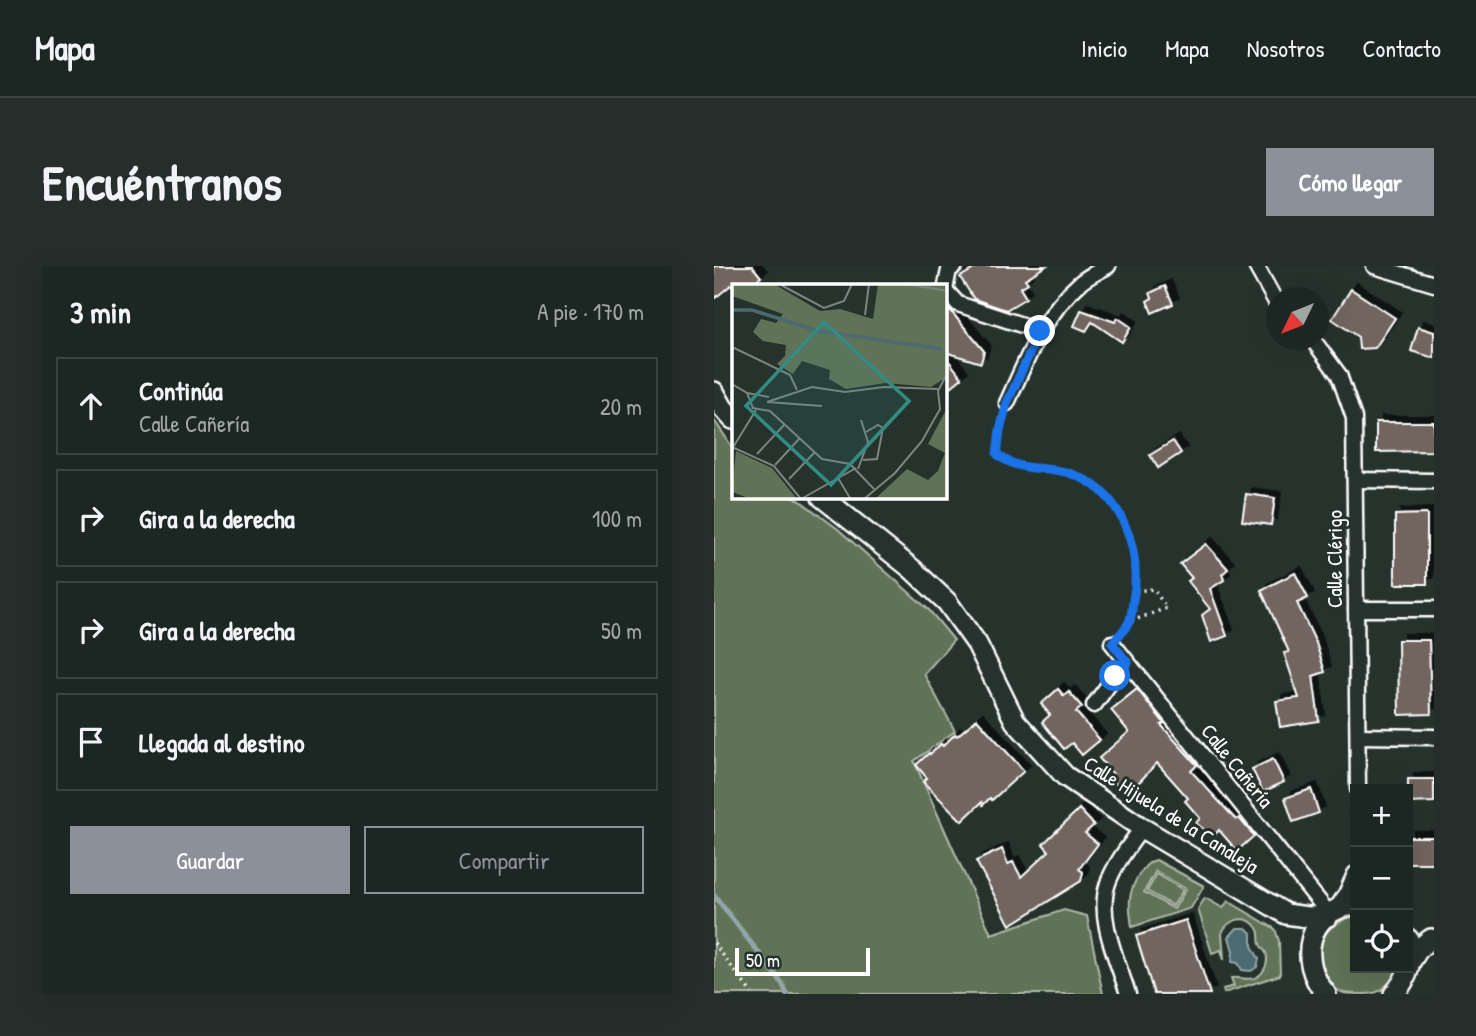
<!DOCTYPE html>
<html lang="es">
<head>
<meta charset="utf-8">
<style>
	:root { --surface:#1c2622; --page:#252e2a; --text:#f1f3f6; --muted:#a0a5a5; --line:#3a4340; --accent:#8c9099 }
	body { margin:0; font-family:"Patrick Hand",sans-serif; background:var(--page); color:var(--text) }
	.controls { position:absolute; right:21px; bottom:21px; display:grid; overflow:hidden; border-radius:0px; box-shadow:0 7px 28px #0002 }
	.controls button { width:63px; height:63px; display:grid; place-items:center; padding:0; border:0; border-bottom:2px solid var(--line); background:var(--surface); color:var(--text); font:35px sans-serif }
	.compass { position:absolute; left:552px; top:21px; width:63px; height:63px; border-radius:50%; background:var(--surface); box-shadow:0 7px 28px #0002; rotate:227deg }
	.scale { position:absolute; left:21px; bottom:18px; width:135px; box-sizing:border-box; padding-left:7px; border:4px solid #fff; border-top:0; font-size:19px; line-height:24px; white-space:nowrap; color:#fff; -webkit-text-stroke:5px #26332d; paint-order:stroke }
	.stop { position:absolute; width:21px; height:21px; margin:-16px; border:5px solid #1a73e8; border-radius:50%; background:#fff }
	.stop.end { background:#1a73e8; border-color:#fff; box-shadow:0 2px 7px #0008 }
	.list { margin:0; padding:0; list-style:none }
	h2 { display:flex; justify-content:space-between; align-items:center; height:91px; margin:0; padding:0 28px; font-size:30px }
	h2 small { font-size:23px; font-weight:400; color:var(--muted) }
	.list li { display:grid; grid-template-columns:46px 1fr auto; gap:21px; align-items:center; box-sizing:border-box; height:98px; margin:0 14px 14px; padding:0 14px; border:2px solid var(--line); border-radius:0px }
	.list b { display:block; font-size:26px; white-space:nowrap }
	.list p { margin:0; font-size:23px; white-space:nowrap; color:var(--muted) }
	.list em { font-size:23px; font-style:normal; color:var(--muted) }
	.actions { display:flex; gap:14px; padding:21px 28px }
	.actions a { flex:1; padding:16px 0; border:2px solid var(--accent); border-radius:0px; text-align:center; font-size:24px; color:var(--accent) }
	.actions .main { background:var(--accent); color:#fff }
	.icon { flex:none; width:38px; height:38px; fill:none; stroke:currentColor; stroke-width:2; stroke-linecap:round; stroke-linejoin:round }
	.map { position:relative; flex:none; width:720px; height:728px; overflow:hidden; border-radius:0px }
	header { display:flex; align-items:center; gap:42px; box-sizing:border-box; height:98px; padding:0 35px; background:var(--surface); border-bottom:2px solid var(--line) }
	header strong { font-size:33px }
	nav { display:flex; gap:38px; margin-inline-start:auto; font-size:24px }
	.intro { display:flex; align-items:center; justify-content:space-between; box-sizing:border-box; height:168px; padding:0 42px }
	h1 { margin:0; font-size:49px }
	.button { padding:18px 32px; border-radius:0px; background:var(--accent); color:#fff; font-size:24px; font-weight:700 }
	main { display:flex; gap:42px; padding:0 42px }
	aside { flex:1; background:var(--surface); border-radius:0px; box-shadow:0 7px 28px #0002 }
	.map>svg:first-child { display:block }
	.green { fill:#607356; stroke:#b0b9aa; stroke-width:2; fill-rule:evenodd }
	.water { fill:#4b6a72; stroke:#93a6aa; stroke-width:2 }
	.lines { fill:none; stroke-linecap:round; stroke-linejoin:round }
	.stream { stroke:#93a6aa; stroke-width:5 }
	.building { fill:#726560; stroke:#fff; stroke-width:2; filter:url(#shadow) }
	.street-casing { stroke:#fff; stroke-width:19 }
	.secondary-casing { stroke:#fff; stroke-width:24 }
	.path { stroke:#fff; stroke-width:3.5; stroke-dasharray:2 5; stroke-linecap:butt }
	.street { stroke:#26332d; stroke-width:14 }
	.secondary { stroke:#26332d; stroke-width:19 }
	.route { stroke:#1a73e8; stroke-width:9 }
	.labels { text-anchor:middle; stroke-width:6; stroke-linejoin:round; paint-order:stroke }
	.street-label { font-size:21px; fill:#fff; stroke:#26332d }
	.inset-river { fill:none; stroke:#4b6a72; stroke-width:3.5 }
	.inset-road { fill:none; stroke:#7d8581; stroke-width:2 }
	.view { fill:#338b84; fill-opacity:0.15; stroke:#338b84; stroke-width:3.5 }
	.inset-edge { fill:none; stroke:#fff; stroke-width:3.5 }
</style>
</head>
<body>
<header>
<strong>Mapa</strong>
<nav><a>Inicio</a><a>Mapa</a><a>Nosotros</a><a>Contacto</a></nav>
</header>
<div class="intro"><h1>Encuéntranos</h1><a class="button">Cómo llegar</a></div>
<main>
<aside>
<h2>3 min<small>A pie · 170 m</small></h2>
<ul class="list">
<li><svg class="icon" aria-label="ahead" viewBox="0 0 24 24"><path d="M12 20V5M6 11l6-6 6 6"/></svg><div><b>Continúa</b><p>Calle Cañería</p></div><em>20 m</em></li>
<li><svg class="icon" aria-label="right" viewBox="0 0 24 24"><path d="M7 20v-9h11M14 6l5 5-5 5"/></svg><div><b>Gira a la derecha</b></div><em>100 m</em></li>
<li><svg class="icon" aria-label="right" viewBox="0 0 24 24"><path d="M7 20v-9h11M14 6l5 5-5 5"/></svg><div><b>Gira a la derecha</b></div><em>50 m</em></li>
<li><svg class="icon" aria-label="arrive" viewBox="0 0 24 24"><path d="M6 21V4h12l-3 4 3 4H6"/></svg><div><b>Llegada al destino</b></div></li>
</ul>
<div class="actions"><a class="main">Guardar</a><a>Compartir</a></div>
</aside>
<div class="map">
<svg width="720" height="728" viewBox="0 0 720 728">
	<defs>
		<filter id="shadow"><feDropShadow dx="6" dy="-6" stdDeviation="0" flood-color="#0009"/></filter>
	</defs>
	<rect width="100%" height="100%" fill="#26332d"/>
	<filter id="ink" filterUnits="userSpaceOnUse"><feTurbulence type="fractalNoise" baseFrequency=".0143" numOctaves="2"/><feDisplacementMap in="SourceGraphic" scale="14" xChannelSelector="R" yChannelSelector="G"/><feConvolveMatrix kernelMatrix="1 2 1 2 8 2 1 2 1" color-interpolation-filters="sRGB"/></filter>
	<g filter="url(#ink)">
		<!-- green -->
		<g class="green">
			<polygon points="0,154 19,182 19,231 81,231 124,263 215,344 240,374 210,408 241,465 200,495 277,668 350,644 373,650 389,728 0,728"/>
			<path d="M442,594L490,620L477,642L418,661C415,641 413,627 425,609C430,602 433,596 442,594ZM442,605L472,623L460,643L430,626Z"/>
			<polygon points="443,608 469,624 459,640 433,625"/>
			<path d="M491,632L509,642L514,635L561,663L565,675L566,709L510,727L509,723L520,720L517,712C526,710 534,716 543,711C551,706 555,696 552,687C550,683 547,681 546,678C544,672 547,668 543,662C533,647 514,653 508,667L510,694L507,684L498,687L484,643Z"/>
			<path d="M636,651H641V702H684C679,716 668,728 652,728C645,728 637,728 630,727C606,719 599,685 613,666C619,658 628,655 636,651Z"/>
		</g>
		<!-- water -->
		<polygon class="water" points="523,662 532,662 538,668 538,680 545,693 543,701 537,705 528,704 524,697 518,696 519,685 515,671"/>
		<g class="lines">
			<!-- stream -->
			<polyline class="stream" points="0,629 68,717 73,728"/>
		</g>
		<!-- building -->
		<g class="building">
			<polygon points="0,0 38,0 47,11 38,19 17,19 0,33"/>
			<polygon points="265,0 332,0 311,13 314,17 306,22 312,32 292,44 260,33 246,11"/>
			<polygon points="451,20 459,38 438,47 433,35 438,32 436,27"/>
			<polygon points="637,23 681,52 661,82 645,83 644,71 618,53"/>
			<polygon points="231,38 270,85 267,97 231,86"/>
			<polygon points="367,44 401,56 404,52 417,61 408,76 378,56 372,65 360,60"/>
			<polygon points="704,61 720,66 720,92 697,85"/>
			<polygon points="231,90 248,112 231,126"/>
			<polygon points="662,156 720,156 720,185 662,186"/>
			<polygon points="459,175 467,187 444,202 436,189"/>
			<polygon points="532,228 561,232 557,259 528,255"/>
			<polygon points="713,248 713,318 681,318 681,249"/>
			<polygon points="492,278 514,303 508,308 510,314 496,323 513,370 497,376 488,349 496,343 474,315 478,312 466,298"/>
			<polygon points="581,307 594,332 583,337 602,377 611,406 599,410 605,455 566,461 562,435 585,432 570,387 575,386 547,324"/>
			<polygon points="684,374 715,374 717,448 685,449"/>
			<polygon points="344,423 350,430 355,426 368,441 362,446 386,474 368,489 358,477 350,483 328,456 336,449 327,438"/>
			<polygon points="423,423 450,457 447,459 483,499 477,505 522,554 525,552 540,570 523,585 505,564 499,571 482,557 486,552 471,535 474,532 443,497 413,529 395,511 399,508 385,492 415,466 397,444"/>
			<polygon points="263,453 310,505 278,534 276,532 269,539 268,536 248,555 209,516 213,512 202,499 215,487 216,488 227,478 229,480 241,468 243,470"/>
			<polygon points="559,493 570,516 549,526 538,503"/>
			<polygon points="694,513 720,513 720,536 694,537"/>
			<polygon points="597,523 605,547 579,556 571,532"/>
			<polygon points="365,543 380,559 371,567 384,578 365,603 369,606 367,615 296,659 262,595 288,583 294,598 299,596 307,611 335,585 329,578"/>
			<rect x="694" y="571" width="26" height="26"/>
			<polygon points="472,654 496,728 440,728 422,670"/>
		</g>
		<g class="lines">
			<defs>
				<g id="street">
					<polyline points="241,0 235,4 231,24 244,38 326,65"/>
					<polyline points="542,0 562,36"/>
					<polyline points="660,0 720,18"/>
					<polyline points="599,74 625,109 640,152 644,523"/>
					<path d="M293,137C313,93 329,49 366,17C374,10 385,5 394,0"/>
					<polyline points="642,214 720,215"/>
					<polyline points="642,343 720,343"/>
					<polyline points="398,377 616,649"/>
					<polyline points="380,439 401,410 414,397"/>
					<polyline points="644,470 720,471"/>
					<polyline points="621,645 632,628 641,608"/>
					<path d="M414,728C404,695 382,652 394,617C401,597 416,579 428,562"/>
				</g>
				<g id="secondary">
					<polyline points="0,126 9,142 19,153"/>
					<polyline points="108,231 198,303 233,336 263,378 301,455 351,510 428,562 572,648 593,651 614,650"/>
					<polyline points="696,696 705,682 717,673"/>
					<path d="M612,728C583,695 593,643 641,639"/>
					<path d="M680,728C695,711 699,695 694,673"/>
				</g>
			</defs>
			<!-- street casing -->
			<use href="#street" class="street-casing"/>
			<!-- secondary casing -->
			<use href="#secondary" class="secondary-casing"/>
			<!-- path -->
			<g class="path">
				<path d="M289,152L283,189C306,206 329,199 355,207C390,218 414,251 421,287C423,298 421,312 421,325"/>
				<polyline points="408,365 415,356 453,342 439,323 421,325 415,356"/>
				<polyline points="0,677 38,728"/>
			</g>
			<!-- street -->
			<use href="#street" class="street"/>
			<!-- secondary -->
			<use href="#secondary" class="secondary"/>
		</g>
	</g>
	<g class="lines" filter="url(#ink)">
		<!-- route -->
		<path class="route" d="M326,65L293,137L286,164L283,188C305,207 329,199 355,207C409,224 428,284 419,335C418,341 418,350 415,356C412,363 403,371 398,377L414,397L401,410"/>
	</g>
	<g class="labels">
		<!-- street labels -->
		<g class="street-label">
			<text transform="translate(621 293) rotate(-90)" y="7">Calle Clérigo</text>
			<text transform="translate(523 500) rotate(51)" y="7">Calle Cañería</text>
			<text transform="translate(457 549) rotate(32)" y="7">Calle Hijuela de la Canaleja</text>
		</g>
	</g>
	<!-- overview -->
	<g transform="translate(18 18)">
		<rect width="215" height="215" fill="#26332d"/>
		<path d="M0,0H42L88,27L108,25L141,35L146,0H215V93L199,103L153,99L114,105L97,95L98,86L70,77L61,90L45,80L53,72L54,61L31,57L21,48L29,35L44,39L51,30L0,12ZM215,124V215H143L175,185L196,196L206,187L213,169L196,160ZM4,167L40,184L65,215H19L0,208Z" fill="#607356"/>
		<path class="inset-river" d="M0,26H20L86,47L210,65"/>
		<path class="inset-road" d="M47,0L92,24L112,17L120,0M173,0L216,7M133,31L137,0M0,63L58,91L65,106M0,100L15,109L21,124L38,127L90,175L118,180L142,205M15,109L37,113M35,118L80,103L113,108L152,103L206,105M35,118L90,122M0,163L42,182L69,215M0,165L24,126M25,170L52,141M131,176L145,175L151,144L146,141L134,148M43,181L67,155M126,185L136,158L129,136M106,194L118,214M57,195L82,169M69,215L124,184M132,215L163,189L190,157L208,125L206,107L216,88"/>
		<path class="view" d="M92,38L177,117L99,201L14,122Z"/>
		<rect width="215" height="215" class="inset-edge"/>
	</g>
</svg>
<div class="controls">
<button>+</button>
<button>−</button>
<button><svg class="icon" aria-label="locate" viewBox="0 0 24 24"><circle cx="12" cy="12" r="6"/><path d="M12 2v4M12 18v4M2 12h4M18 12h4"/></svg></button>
</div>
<svg class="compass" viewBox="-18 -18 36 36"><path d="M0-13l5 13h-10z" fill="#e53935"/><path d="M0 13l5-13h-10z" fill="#a0a5a5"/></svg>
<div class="scale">50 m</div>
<div class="stop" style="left:401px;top:410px"></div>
<div class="stop end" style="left:326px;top:65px"></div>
</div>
</main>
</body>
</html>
